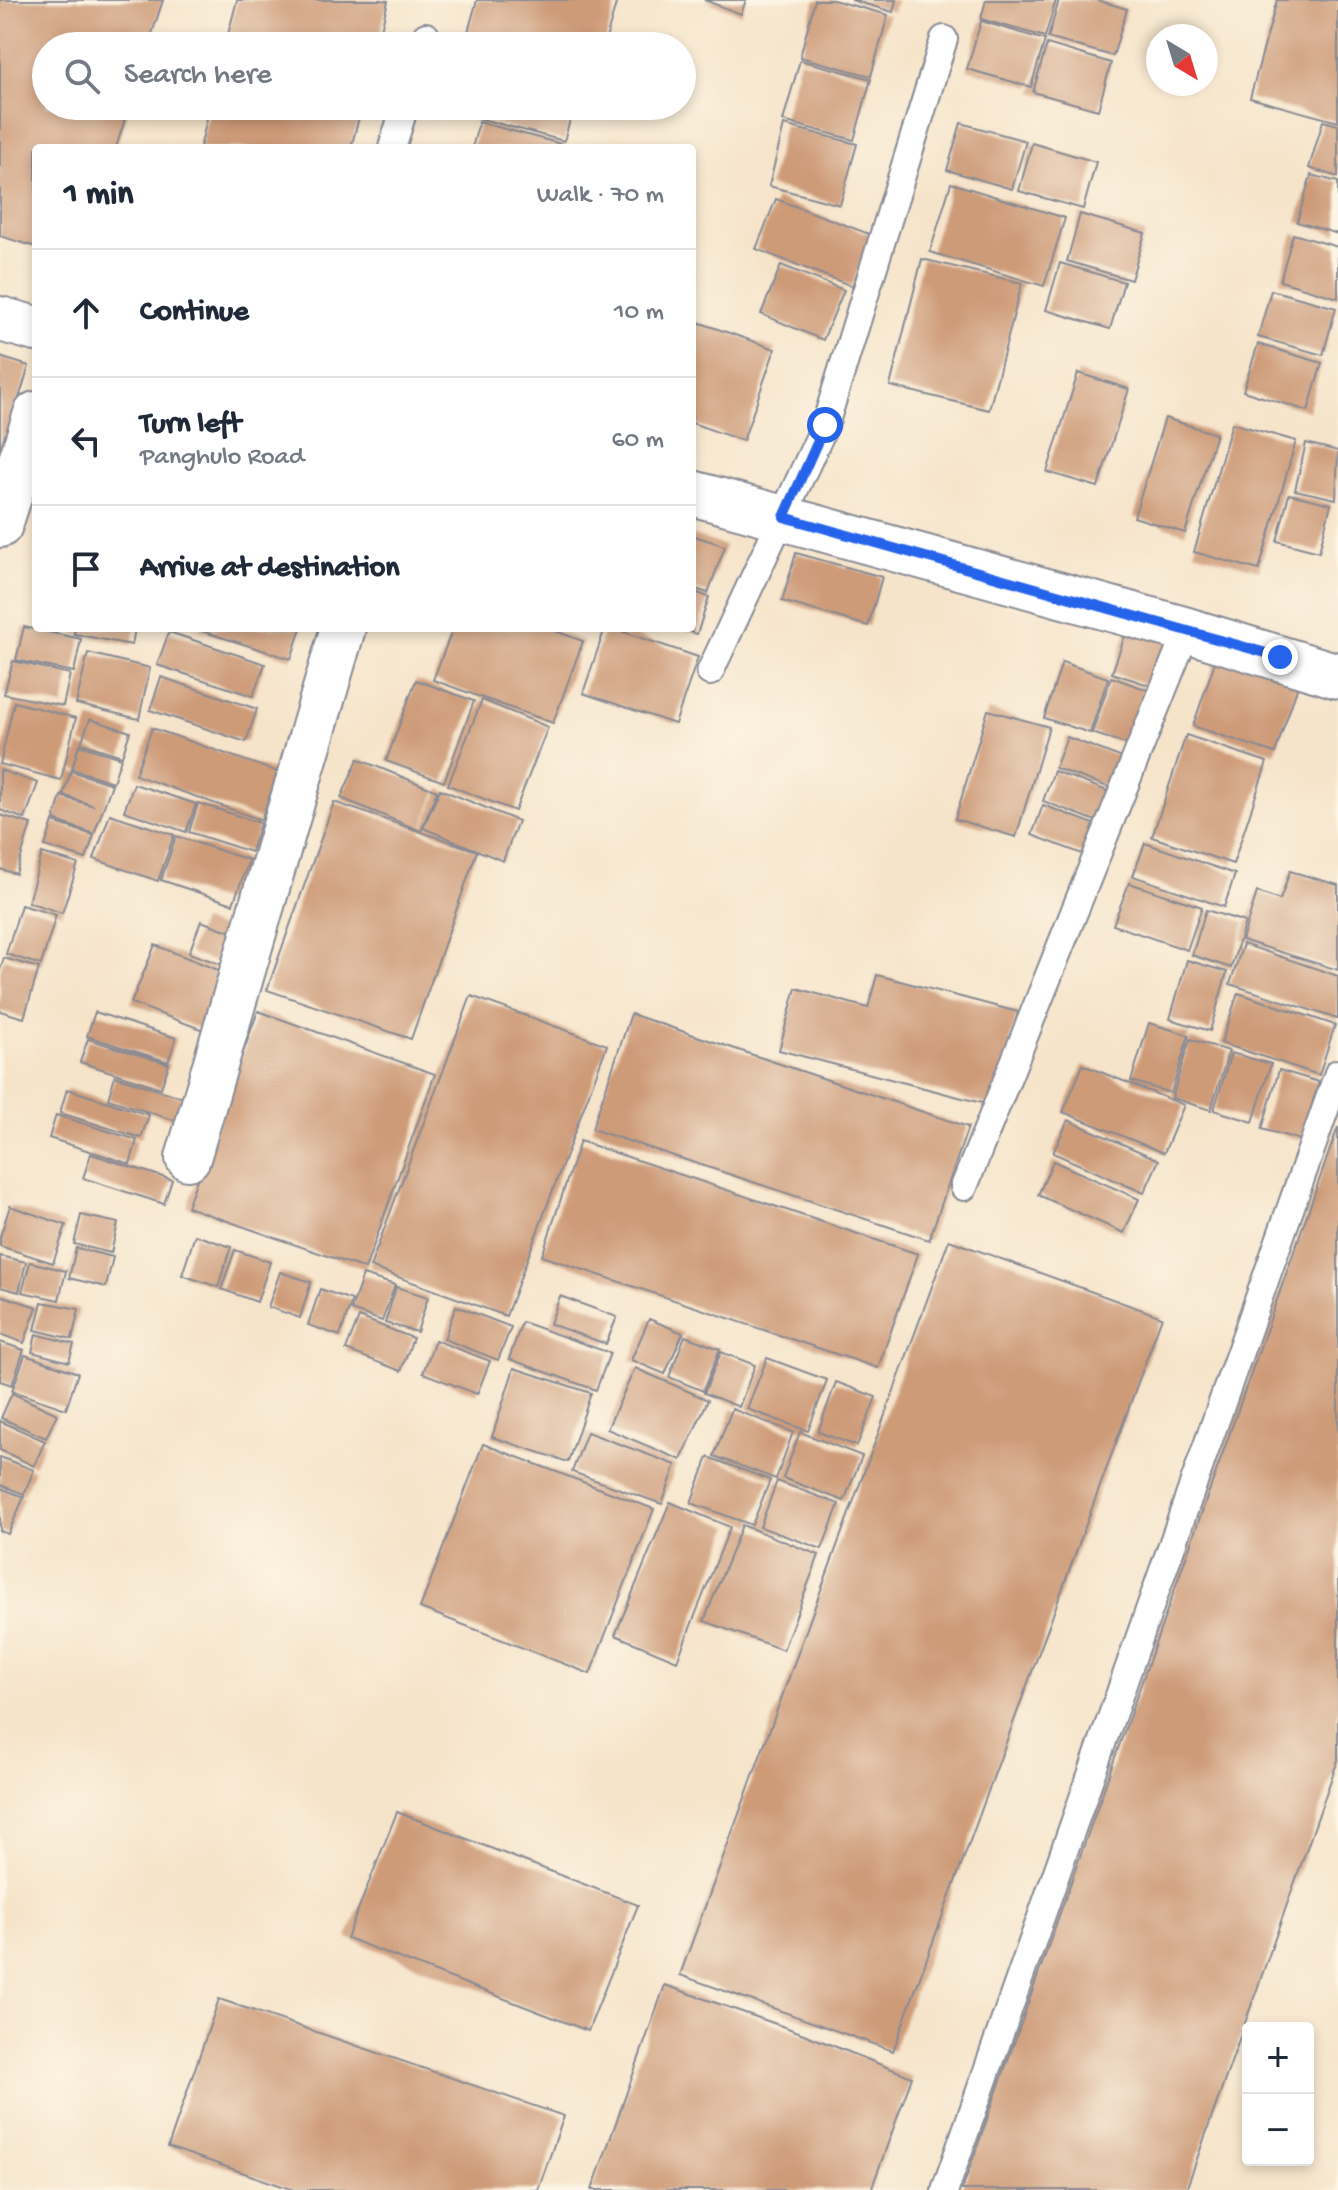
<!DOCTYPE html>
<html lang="en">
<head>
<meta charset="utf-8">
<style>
	:root { --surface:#fff; --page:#f2f2f3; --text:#1f2937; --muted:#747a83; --line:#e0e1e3 }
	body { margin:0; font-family:"Gochi Hand",sans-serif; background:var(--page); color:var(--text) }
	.controls { position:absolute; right:24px; bottom:24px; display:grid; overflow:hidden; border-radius:8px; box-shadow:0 4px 12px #0003 }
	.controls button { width:72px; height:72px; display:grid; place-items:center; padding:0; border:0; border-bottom:2px solid var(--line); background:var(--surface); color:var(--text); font:40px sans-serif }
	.compass { position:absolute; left:1146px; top:24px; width:72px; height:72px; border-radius:50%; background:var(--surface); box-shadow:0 4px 12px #0003; rotate:142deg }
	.stop { position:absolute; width:24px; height:24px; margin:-18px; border:6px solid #2563eb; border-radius:50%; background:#fff }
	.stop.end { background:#2563eb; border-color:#fff; box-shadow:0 2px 8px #0008 }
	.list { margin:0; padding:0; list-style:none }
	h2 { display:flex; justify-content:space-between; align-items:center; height:104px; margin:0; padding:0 32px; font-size:34px }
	h2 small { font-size:26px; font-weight:400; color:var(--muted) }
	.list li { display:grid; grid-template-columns:52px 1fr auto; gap:24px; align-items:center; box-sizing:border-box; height:128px; padding:0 32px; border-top:2px solid var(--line) }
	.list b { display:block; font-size:30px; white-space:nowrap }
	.list p { margin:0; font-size:26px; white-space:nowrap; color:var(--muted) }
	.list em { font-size:26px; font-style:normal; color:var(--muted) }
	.icon { flex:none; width:44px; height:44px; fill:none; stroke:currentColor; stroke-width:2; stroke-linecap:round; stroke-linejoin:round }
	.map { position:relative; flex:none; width:1338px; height:2190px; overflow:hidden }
	.search { position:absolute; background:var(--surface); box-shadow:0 4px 12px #0003; left:32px; top:32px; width:664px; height:88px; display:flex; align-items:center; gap:20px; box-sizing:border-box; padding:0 28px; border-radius:44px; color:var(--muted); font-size:30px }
	.panel { position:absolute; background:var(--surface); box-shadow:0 4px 12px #0003; left:32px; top:144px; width:664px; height:488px; border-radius:8px }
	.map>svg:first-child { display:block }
	.building { fill:#ce9b79 }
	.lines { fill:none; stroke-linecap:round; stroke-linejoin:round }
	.lane-casing { stroke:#888a94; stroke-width:30 }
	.street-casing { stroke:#888a94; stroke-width:48 }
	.secondary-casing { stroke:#888a94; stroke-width:48 }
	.lane { stroke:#fff; stroke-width:26 }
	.street { stroke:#fff; stroke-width:44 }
	.secondary { stroke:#fff; stroke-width:44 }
	.route { stroke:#2563eb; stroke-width:10 }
</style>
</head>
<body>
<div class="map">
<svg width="1338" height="2190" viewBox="0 0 1338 2190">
	<rect width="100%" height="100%" fill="#fcf5e5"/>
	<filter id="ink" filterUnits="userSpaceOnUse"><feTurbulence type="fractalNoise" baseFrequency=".0125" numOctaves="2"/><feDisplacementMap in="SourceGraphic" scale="16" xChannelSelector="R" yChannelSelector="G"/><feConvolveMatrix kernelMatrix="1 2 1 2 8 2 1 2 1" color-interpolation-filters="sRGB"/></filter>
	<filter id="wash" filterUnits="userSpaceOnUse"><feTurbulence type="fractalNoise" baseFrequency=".006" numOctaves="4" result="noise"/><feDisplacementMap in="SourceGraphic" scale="32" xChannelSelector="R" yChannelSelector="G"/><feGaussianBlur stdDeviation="1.8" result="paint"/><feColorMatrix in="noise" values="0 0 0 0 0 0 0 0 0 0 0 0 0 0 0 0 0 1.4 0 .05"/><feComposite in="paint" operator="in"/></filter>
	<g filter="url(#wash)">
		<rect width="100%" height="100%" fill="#f6e4ca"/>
		<g id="blocks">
			<!-- building -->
			<g class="building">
				<polygon points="0,0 163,0 148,46 46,46 46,106 129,106 116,148 36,148 36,247 0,236"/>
				<polygon points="237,0 382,0 388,1 377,46 225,46"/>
				<polygon points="477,0 617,0 604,46 464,46"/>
				<polygon points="704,0 746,0 741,14"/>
				<polygon points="815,0 833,0 888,15 871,76 800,57"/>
				<polygon points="851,0 896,0 893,12"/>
				<polygon points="986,0 1056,0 1045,37 981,19"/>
				<polygon points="1059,0 1097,0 1127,9 1113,56 1048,38"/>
				<polygon points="1277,0 1338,0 1338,122 1250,98"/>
				<polygon points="981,21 1045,40 1031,87 967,69"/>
				<polygon points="1047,44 1111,63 1098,110 1033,92"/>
				<polygon points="800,60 871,79 854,140 783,121"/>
				<polygon points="210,106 362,106 351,148 200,148"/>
				<polygon points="482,106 574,106 564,141 478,118"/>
				<polygon points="1323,121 1338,125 1338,177 1309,168"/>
				<polygon points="479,122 565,145 564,148 472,148"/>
				<polygon points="961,123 1026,141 1012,189 947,170"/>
				<polygon points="784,125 857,144 840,205 769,186"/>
				<polygon points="1032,143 1096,162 1083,209 1019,191"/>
				<polygon points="1311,175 1338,182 1338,234 1297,222"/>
				<polygon points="951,183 1065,218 1044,286 930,252"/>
				<polygon points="776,199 872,235 852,286 756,249"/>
				<polygon points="1080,214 1145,233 1131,280 1067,261"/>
				<polygon points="1293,234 1338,247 1338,298 1280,281"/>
				<polygon points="922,259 1022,283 989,410 890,386"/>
				<polygon points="1060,263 1124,282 1110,329 1046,310"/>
				<polygon points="781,265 844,290 823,340 761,314"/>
				<polygon points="1271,290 1336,308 1323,355 1258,337"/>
				<polygon points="692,320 775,349 743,441 692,423"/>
				<polygon points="1258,344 1322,363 1308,411 1243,391"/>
				<polygon points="0,357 29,366 1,456 0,455"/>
				<polygon points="1078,373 1129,389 1098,487 1047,472"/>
				<polygon points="1165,418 1216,434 1185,533 1134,517"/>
				<polygon points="1232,423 1296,441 1259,570 1194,552"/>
				<polygon points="1306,443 1338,451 1336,499 1295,490"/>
				<polygon points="1289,494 1331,504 1319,552 1277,541"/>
				<polygon points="692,535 725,546 708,593 692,588"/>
				<polygon points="796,553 882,577 868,626 782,601"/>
				<polygon points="692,591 709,597 697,634 681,629 692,628"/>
				<polygon points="1131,618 1177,633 1158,688 1112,673"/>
				<polygon points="24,627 81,639 74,672 16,660"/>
				<polygon points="75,628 135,628 132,645 74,634"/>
				<polygon points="192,628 301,628 291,659"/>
				<polygon points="453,628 547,628 583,641 553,723 433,680"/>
				<polygon points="605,628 612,628 698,657 675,724 583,693"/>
				<polygon points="169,632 265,664 253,696 157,665"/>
				<polygon points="1219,650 1301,677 1275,753 1193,726"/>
				<polygon points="88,653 150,668 139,719 76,704"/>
				<polygon points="13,661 70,674 63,706 4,694"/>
				<polygon points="1062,662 1108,678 1090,733 1044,718"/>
				<polygon points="161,677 257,709 246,742 150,710"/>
				<polygon points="1111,677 1157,693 1139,748 1092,733"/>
				<polygon points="416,680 474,701 444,782 386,761"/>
				<polygon points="482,700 548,727 515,811 448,785"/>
				<polygon points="14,702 76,718 61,780 0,764"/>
				<polygon points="988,710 1049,727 1016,837 955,819"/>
				<polygon points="90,719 130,732 122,756 81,743"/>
				<polygon points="152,728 278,772 261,820 135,775"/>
				<polygon points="1186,735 1267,762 1233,864 1152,837"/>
				<polygon points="1067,737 1141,765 1130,795 1055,768"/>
				<polygon points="79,745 121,758 113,782 72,769"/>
				<polygon points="358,759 437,791 421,831 341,798"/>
				<polygon points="0,770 38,783 25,819 0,810"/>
				<polygon points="71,771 112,784 94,834 54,820 61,796 94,806 63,795"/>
				<polygon points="1054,771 1129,799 1117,829 1043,801"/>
				<polygon points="134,784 196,804 186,832 124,811"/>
				<polygon points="440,789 518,821 503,861 423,828"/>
				<polygon points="334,802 477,851 411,1039 267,990"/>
				<polygon points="198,803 260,823 251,852 189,832"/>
				<polygon points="1043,805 1118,833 1106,863 1032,835"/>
				<polygon points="110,814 174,835 158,881 94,859"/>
				<polygon points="0,815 31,824 16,874 0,869"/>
				<polygon points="53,822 94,835 86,859 45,846"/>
				<polygon points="176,836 249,860 233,904 161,880"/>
				<polygon points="1145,843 1235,874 1224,907 1133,876"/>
				<polygon points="42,853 78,864 62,913 28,902"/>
				<polygon points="1290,871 1338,885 1338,970 1242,940 1257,892 1280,900"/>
				<polygon points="1129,883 1202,907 1187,950 1113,925"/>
				<polygon points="21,905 56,915 41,965 6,954"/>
				<polygon points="1206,910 1245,922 1231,968 1192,955"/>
				<polygon points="201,921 243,936 231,968 189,953"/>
				<polygon points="1243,944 1338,976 1338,1019 1230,984"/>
				<polygon points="155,945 228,974 206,1031 131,1003"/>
				<polygon points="4,958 39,968 24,1018 0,1011 0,970"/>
				<polygon points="1187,960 1227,972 1210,1031 1170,1019"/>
				<polygon points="877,975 1018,1012 993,1106 779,1050 796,988 868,1008"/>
				<polygon points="1238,993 1335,1025 1319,1075 1221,1043"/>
				<polygon points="471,996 607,1045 506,1316 370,1267"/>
				<polygon points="258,1011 435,1074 365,1269 187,1207"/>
				<polygon points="95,1012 176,1038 168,1062 87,1036"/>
				<polygon points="631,1014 968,1127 929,1240 592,1129"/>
				<polygon points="1149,1023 1189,1035 1171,1093 1131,1081"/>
				<polygon points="88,1039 169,1064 161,1088 80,1062"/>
				<polygon points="1190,1039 1229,1051 1211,1110 1172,1098"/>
				<polygon points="1231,1053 1271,1064 1253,1122 1214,1110"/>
				<polygon points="1083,1065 1184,1105 1164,1153 1063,1112"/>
				<polygon points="1279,1070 1319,1082 1301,1140 1262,1129"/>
				<polygon points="115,1076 196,1102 189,1125 108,1099"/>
				<polygon points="67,1089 149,1115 141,1138 60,1113"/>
				<polygon points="56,1115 137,1140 130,1164 49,1138"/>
				<polygon points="1068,1120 1159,1160 1144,1193 1053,1153"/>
				<polygon points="1338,1127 1338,1760 1186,2190 962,2190"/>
				<polygon points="580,1141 918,1254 878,1368 542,1256"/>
				<polygon points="91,1154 172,1180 164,1204 83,1178"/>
				<polygon points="1053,1161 1139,1199 1124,1233 1038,1195"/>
				<polygon points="10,1206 66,1225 53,1263 0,1246 0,1237"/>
				<polygon points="81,1215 118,1223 111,1253 74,1244"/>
				<polygon points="195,1235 231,1247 218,1287 182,1275"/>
				<polygon points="949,1240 1162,1317 893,2051 680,1975"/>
				<polygon points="76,1248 113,1257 106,1287 69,1278"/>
				<polygon points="235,1250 270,1262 257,1302 221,1289"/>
				<polygon points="0,1256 26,1262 19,1292 0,1287"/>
				<polygon points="30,1262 66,1271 59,1300 22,1292"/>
				<polygon points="280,1272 311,1282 300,1318 268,1307"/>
				<polygon points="363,1275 395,1285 382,1321 351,1310"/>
				<polygon points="396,1287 428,1297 417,1332 385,1323"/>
				<polygon points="320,1289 352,1300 340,1336 308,1325"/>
				<polygon points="0,1295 37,1307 24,1343 0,1334"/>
				<polygon points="560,1296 617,1317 606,1344 550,1324"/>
				<polygon points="42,1302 79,1309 72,1339 35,1330"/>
				<polygon points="456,1306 511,1327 498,1360 444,1339"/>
				<polygon points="359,1317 413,1338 401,1371 346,1350"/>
				<polygon points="649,1319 683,1333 665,1374 631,1360"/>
				<polygon points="522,1322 610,1353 596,1390 509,1359"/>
				<polygon points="36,1334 74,1344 69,1362 32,1352"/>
				<polygon points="685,1336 720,1349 703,1391 669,1377"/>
				<polygon points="435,1340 490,1361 477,1394 423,1373"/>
				<polygon points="0,1342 24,1350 12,1385 0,1381"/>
				<polygon points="721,1352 755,1365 739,1407 704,1393"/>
				<polygon points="25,1355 78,1373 66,1409 12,1391"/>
				<polygon points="767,1358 827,1380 808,1431 747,1409"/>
				<polygon points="514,1368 591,1393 568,1462 492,1437"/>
				<polygon points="635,1368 708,1400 681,1460 607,1429"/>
				<polygon points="836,1382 876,1397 857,1446 818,1432"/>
				<polygon points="12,1393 57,1414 46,1438 1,1418"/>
				<polygon points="732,1409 793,1432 776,1479 714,1456"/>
				<polygon points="0,1421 45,1441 34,1466 0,1450"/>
				<polygon points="587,1432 676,1465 662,1504 572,1472"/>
				<polygon points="800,1432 862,1456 844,1501 783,1478"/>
				<polygon points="483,1444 654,1509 590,1674 420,1608"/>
				<polygon points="0,1457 34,1470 24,1494 0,1485"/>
				<polygon points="708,1457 770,1480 752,1525 691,1503"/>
				<polygon points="777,1481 839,1504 822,1549 760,1527"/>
				<polygon points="0,1488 24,1497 8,1534 0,1531"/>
				<polygon points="670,1502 730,1527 677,1661 615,1635"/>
				<polygon points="742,1525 819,1555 783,1650 704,1621"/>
				<polygon points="397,1812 638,1905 588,2031 347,1938"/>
				<polygon points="665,1985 796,2031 912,2077 871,2190 592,2190"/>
				<polygon points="219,1999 564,2116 538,2190 294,2190 168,2147"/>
			</g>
		</g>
	</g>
	<g filter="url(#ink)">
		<use href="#blocks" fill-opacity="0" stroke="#888a94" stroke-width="2"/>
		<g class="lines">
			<defs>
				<g id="lane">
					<polyline points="423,46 426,36"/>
					<polyline points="392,148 405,106"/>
					<polyline points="710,672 825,425 944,39"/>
					<polyline points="964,1187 1187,630"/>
					<polyline points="945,2190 1338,1073"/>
				</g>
				<g id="street">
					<polyline points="0,525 36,414"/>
					<polyline points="188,1158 343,628"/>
				</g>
				<g id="secondary">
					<polyline points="0,319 36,329"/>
					<polyline points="692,493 1187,630 1338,676"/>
				</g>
			</defs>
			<!-- lane casing -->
			<use href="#lane" class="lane-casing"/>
			<!-- street casing -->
			<use href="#street" class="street-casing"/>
			<!-- secondary casing -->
			<use href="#secondary" class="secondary-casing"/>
			<!-- lane -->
			<use href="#lane" class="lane"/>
			<!-- street -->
			<use href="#street" class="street"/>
			<!-- secondary -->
			<use href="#secondary" class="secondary"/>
		</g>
	</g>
	<g class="lines" filter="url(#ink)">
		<!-- route -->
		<polyline class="route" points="825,425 784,517 1280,657"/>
	</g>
</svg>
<div class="controls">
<button>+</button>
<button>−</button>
</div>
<svg class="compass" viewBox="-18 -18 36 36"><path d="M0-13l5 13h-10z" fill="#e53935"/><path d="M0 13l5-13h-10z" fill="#747a83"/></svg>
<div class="stop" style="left:825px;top:425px"></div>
<div class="stop end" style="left:1280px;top:657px"></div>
<div class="search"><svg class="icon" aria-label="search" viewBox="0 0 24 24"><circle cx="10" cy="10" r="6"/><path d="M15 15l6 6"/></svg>Search here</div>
<section class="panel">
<h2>1 min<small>Walk · 70 m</small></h2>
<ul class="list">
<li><svg class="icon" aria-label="ahead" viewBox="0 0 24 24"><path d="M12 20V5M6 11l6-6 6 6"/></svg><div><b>Continue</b></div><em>10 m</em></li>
<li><svg class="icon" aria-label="left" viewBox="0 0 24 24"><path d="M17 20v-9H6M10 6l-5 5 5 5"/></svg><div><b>Turn left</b><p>Panghulo Road</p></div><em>60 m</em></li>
<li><svg class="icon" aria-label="arrive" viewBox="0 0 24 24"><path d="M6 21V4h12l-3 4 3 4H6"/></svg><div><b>Arrive at destination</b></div></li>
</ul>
</section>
</div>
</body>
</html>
